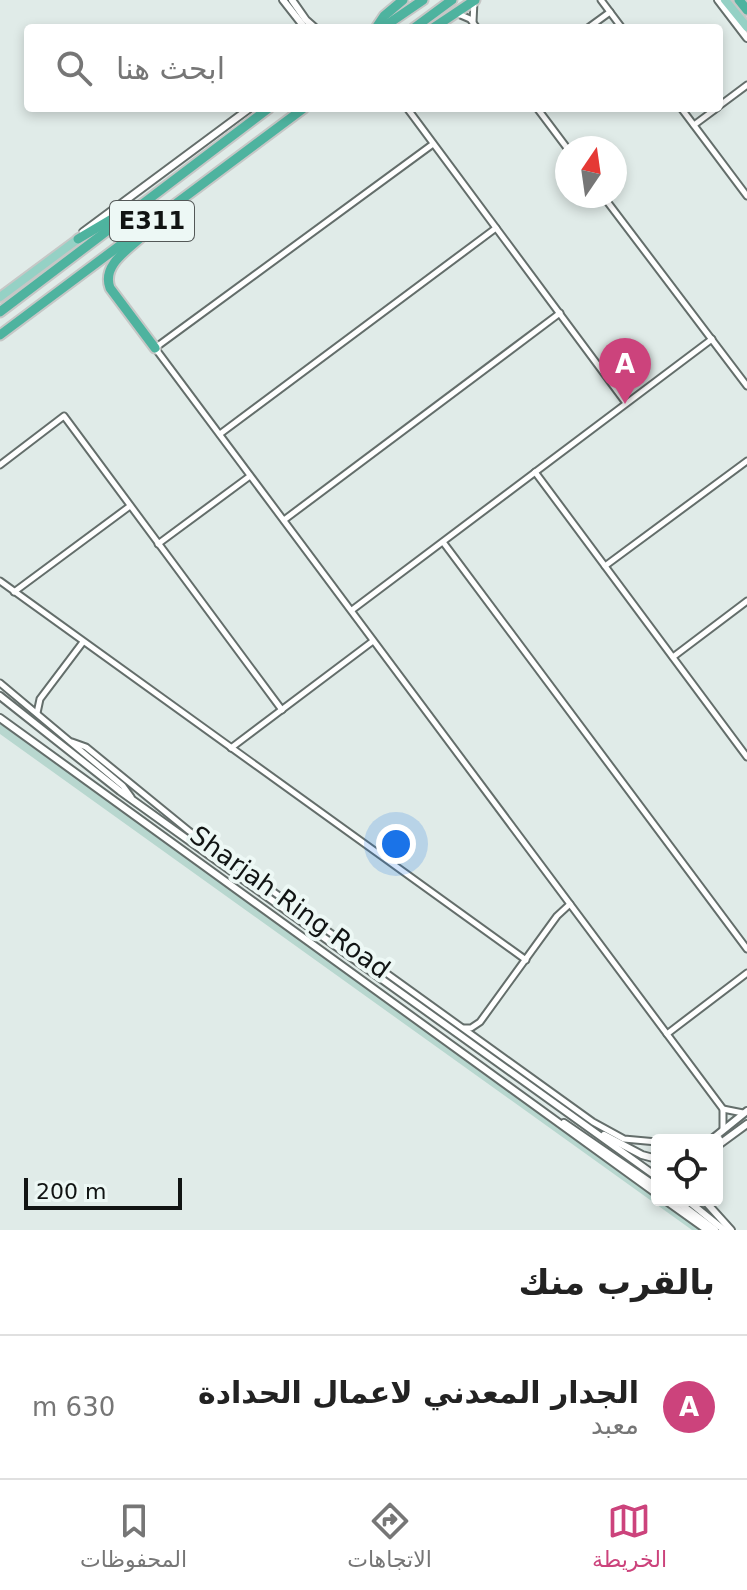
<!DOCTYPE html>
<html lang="ar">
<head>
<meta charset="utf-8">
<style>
	:root { --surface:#fff; --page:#f6f6f6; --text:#222; --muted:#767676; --line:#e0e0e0; --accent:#cc437c }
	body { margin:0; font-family:"DejaVu Sans","Noto Naskh Arabic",sans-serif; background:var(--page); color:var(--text); direction:rtl }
	.controls { position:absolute; right:24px; bottom:24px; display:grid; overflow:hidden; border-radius:8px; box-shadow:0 4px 12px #0003 }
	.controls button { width:72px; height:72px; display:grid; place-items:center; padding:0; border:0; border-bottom:2px solid var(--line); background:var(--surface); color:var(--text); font:40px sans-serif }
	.compass { position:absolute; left:555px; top:136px; width:72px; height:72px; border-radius:50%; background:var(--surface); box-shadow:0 4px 12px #0003; rotate:13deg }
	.scale { position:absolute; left:24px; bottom:20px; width:158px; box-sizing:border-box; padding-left:8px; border:4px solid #111413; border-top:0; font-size:22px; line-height:28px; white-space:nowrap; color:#111413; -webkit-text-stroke:6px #edf8f5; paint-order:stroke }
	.you { position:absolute; left:396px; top:844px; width:28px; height:28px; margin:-20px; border:6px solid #fff; border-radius:50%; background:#1a73e8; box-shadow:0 0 0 12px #1a73e833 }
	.badge { display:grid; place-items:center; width:52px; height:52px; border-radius:50%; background:var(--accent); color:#fff; font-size:26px; font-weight:700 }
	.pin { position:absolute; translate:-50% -66px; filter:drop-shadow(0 2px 4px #0008) }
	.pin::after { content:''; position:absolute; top:42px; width:28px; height:24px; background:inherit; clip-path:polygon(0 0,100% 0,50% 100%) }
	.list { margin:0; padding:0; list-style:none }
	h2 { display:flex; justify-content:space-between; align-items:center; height:104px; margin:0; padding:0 32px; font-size:34px }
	h2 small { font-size:26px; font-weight:400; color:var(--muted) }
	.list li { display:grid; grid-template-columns:52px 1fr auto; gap:24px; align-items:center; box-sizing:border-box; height:144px; padding:0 32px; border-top:2px solid var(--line) }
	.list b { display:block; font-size:30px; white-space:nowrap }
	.list p { margin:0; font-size:26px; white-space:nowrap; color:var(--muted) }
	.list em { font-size:26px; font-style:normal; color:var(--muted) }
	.icon { flex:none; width:44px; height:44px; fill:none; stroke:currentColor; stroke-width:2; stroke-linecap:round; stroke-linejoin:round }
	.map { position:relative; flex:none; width:747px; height:1230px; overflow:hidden; direction:ltr }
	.search { position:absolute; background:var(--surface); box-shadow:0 4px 12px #0003; left:24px; right:24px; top:24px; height:88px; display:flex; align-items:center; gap:20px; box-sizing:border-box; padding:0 28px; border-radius:8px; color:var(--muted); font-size:30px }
	.sheet { height:248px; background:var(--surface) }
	nav { display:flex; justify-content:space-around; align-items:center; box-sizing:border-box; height:112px; border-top:2px solid var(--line); background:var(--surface); font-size:22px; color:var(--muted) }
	nav a { display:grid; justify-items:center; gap:4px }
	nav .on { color:var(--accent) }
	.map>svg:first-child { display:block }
	.green { fill:#b8d7cf }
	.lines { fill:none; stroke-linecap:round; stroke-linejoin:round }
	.minor-casing { stroke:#646e6b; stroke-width:9 }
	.tertiary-casing { stroke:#646e6b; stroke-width:10 }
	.primary-casing { stroke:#c6c7c6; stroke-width:12 }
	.motorway-casing { stroke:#c6c7c6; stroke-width:13 }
	.minor { stroke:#fff; stroke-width:5 }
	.tertiary { stroke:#fff; stroke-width:6 }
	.primary { stroke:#95d1c5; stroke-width:8 }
	.motorway { stroke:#4eb39f; stroke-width:9 }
	.labels { text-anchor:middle; stroke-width:8; stroke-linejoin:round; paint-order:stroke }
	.shield { fill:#edf8f5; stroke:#535857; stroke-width:2 }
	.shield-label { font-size:24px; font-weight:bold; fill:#111413 }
	.street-label { font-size:26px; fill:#111413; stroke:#edf8f5 }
</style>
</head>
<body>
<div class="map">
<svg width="747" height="1230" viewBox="0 0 747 1230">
	<rect width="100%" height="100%" fill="#e0ebe8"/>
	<!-- green -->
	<polygon class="green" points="0,724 657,1195 657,1200 664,1200 705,1230 692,1230 0,734"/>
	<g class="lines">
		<defs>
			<g id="minor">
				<polyline points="601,0 622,28"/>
				<polyline points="456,13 470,19 477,28"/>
				<polyline points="473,22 474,1"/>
				<polyline points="588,28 610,12"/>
				<polyline points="719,106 747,85"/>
				<polyline points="407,108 626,403"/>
				<polyline points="537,108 567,148"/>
				<polyline points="681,108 747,196"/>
				<polyline points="694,125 717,108"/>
				<polyline points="433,144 155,348 723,1109 723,1130"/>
				<polyline points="603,196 747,386"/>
				<polyline points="220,434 496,228"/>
				<polyline points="0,465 64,416 282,710"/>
				<polyline points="535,472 747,757"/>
				<polyline points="284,520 560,313"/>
				<polyline points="443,542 747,949"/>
				<polyline points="158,544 250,476"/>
				<polyline points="605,566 747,461"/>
				<polyline points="0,581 526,960"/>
				<polyline points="14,592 130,506"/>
				<polyline points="352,610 712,339"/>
				<polyline points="673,657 747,601"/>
				<polyline points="0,683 123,786 131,797"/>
				<polyline points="37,713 40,699 83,642"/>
				<polyline points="72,742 86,747 189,831 593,1122 624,1139 657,1142"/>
				<polyline points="231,748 373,641"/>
				<polyline points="464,1028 471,1028 480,1022 557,916 570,904"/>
				<polyline points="667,1034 747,973"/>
				<polyline points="723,1109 743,1113"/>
			</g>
			<g id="tertiary">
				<polyline points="283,0 305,28"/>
				<polyline points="292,0 306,20 315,28"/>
				<polyline points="718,0 747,38"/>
				<polyline points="83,232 250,108"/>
				<polyline points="0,696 120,791 657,1177"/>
				<polyline points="0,718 657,1194"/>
				<polyline points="564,1123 657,1187"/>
				<polyline points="604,1135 642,1155 657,1159"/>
				<polyline points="711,1140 747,1111"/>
				<polyline points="717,1146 747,1124"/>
				<polyline points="665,1200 707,1230"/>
				<polyline points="675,1200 715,1230"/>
				<polyline points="687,1200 724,1230"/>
				<polyline points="704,1200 731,1230"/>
			</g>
			<g id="primary">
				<polyline points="725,0 747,27"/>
				<polyline points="0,297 78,239"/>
			</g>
			<g id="motorway">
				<polyline points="739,0 747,10"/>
				<polyline points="376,28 384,16 403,0"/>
				<polyline points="382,28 423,0"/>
				<polyline points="414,28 452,0"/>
				<polyline points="433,28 475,0"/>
				<path d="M152,226C138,245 100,261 110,288L155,348"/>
				<polyline points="78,239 132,207"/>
				<polyline points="0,312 269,108"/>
				<polyline points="0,335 304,108"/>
			</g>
		</defs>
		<!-- minor casing -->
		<use href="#minor" class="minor-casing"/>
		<!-- tertiary casing -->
		<use href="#tertiary" class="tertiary-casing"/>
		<!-- primary casing -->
		<use href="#primary" class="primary-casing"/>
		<!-- motorway casing -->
		<use href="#motorway" class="motorway-casing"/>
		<!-- minor -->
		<use href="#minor" class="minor"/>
		<!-- tertiary -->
		<use href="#tertiary" class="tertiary"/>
		<!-- primary -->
		<use href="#primary" class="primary"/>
		<!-- motorway -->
		<use href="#motorway" class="motorway"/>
	</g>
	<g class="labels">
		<!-- shield labels -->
		<rect class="shield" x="110" y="201" width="84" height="40" rx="6"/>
		<g class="shield-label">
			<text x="152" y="229">E311</text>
		</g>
		<!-- street labels -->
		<g class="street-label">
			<text transform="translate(290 902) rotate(36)" y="9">Sharjah Ring Road</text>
		</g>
	</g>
</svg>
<div class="controls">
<button><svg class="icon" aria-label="locate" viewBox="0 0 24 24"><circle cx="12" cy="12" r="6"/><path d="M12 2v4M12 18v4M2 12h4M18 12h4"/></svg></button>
</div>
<svg class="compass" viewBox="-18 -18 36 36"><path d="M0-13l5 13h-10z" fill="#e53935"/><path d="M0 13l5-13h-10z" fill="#767676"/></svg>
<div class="scale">200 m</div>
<div class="you"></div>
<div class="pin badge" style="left:625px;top:404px">A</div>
<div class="search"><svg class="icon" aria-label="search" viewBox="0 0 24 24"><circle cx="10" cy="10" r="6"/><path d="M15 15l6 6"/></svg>ابحث هنا</div>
</div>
<section class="sheet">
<h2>بالقرب منك<small></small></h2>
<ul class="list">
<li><span class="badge">A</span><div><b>الجدار المعدني لاعمال الحدادة</b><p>معبد</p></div><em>630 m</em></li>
</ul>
</section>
<nav>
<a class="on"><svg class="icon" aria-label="map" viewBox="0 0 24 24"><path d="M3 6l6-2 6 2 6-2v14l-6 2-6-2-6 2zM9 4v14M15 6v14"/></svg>الخريطة</a>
<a><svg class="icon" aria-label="directions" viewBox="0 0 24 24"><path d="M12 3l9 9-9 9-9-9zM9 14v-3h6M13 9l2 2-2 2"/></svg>الاتجاهات</a>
<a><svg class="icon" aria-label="saved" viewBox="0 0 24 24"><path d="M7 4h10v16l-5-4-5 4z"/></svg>المحفوظات</a>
</nav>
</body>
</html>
